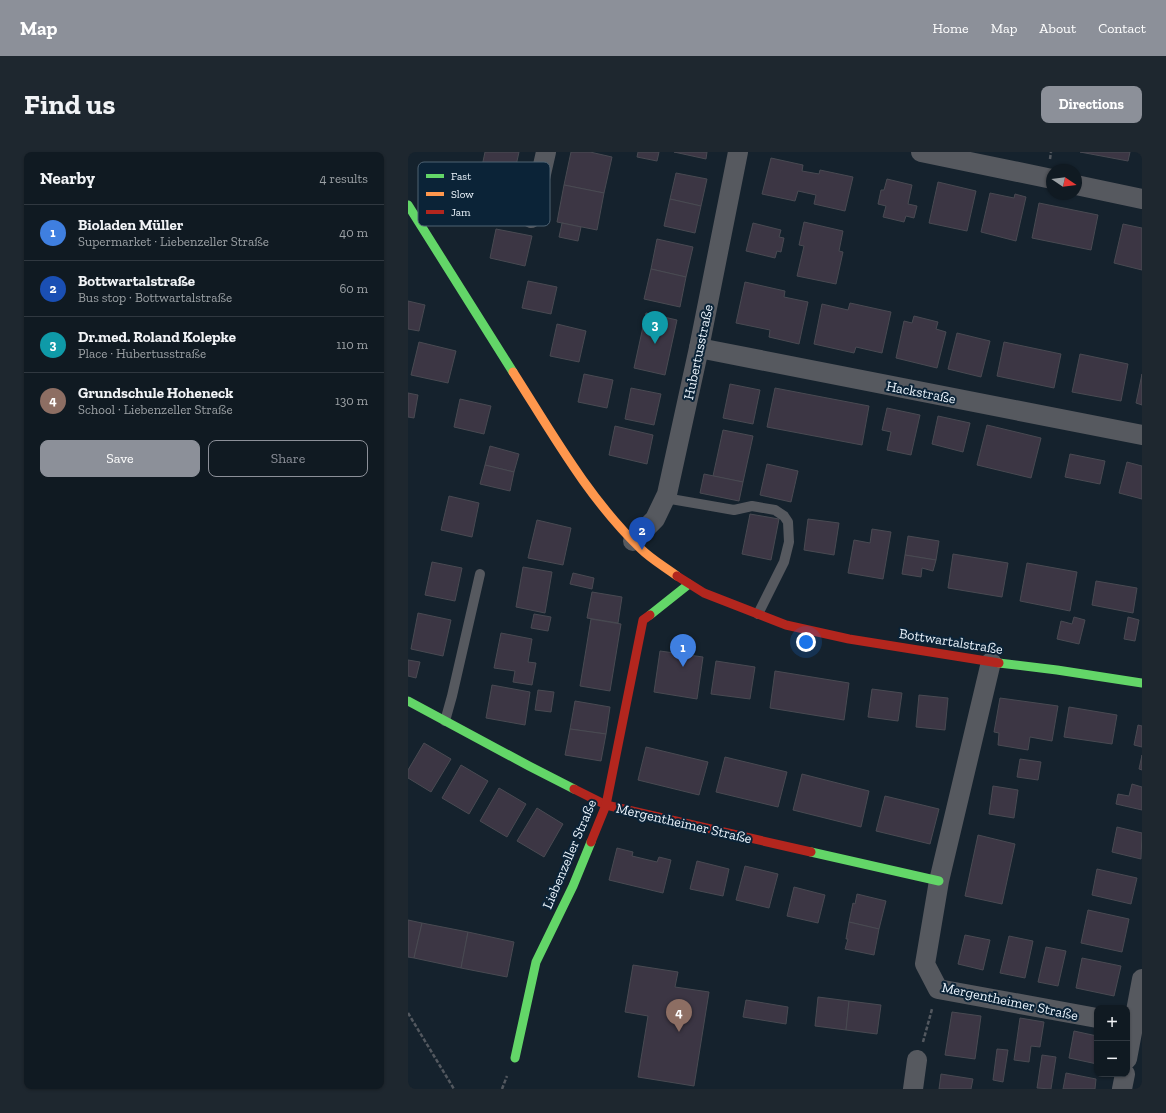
<!DOCTYPE html>
<html lang="en">
<head>
<meta charset="utf-8">
<style>
	:root { --surface:#101a22; --page:#1e272f; --text:#f1f3f6; --muted:#9ca1a5; --line:#303840; --accent:#8c9099 }
	body { margin:0; font-family:"Zilla Slab",serif; background:var(--page); color:var(--text) }
	.controls { position:absolute; right:12px; bottom:12px; display:grid; overflow:hidden; border-radius:8px; box-shadow:0 1px 3px #0004 }
	.controls button { width:36px; height:36px; display:grid; place-items:center; padding:0; border:0; border-bottom:1px solid var(--line); background:var(--surface); color:var(--text); font:20px sans-serif }
	.compass { position:absolute; left:638px; top:12px; width:36px; height:36px; border-radius:50%; background:var(--surface); box-shadow:0 1px 3px #0004; rotate:103deg }
	.you { position:absolute; left:398px; top:490px; width:14px; height:14px; margin:-10px; border:3px solid #fff; border-radius:50%; background:#1a73e8; box-shadow:0 0 0 6px #1a73e833 }
	.badge { display:grid; place-items:center; width:26px; height:26px; border-radius:50%; background:var(--accent); color:#fff; font-size:13px; font-weight:700 }
	.pin { position:absolute; translate:-50% -33px; filter:drop-shadow(0 1px 2px #0008) }
	.pin::after { content:''; position:absolute; top:21px; width:14px; height:12px; background:inherit; clip-path:polygon(0 0,100% 0,50% 100%) }
	.list { margin:0; padding:0; list-style:none }
	h2 { display:flex; justify-content:space-between; align-items:center; height:52px; margin:0; padding:0 16px; font-size:17px }
	h2 small { font-size:13px; font-weight:400; color:var(--muted) }
	.list li { display:grid; grid-template-columns:26px 1fr auto; gap:12px; align-items:center; box-sizing:border-box; height:56px; padding:0 16px; border-top:1px solid var(--line) }
	.list b { display:block; font-size:15px; white-space:nowrap }
	.list p { margin:0; font-size:13px; white-space:nowrap; color:var(--muted) }
	.list em { font-size:13px; font-style:normal; color:var(--muted) }
	.actions { display:flex; gap:8px; padding:12px 16px }
	.actions a { flex:1; padding:9px 0; border:1px solid var(--accent); border-radius:8px; text-align:center; font-size:14px; color:var(--accent) }
	.actions .main { background:var(--accent); color:#fff }
	.map { position:relative; flex:none; width:734px; height:937px; overflow:hidden; border-radius:8px }
	header { display:flex; align-items:center; gap:24px; box-sizing:border-box; height:56px; padding:0 20px; background:var(--accent); color:#fff }
	header strong { font-size:19px }
	nav { display:flex; gap:22px; margin-inline-start:auto; font-size:14px }
	.intro { display:flex; align-items:center; justify-content:space-between; box-sizing:border-box; height:96px; padding:0 24px }
	h1 { margin:0; font-size:28px }
	.button { padding:10px 18px; border-radius:8px; background:var(--accent); color:#fff; font-size:14px; font-weight:700 }
	main { display:flex; gap:24px; padding:0 24px }
	aside { flex:1; background:var(--surface); border-radius:8px; box-shadow:0 1px 3px #0004 }
	.map>svg:first-child { display:block }
	.building { fill:#3c3644; stroke:#494a52 }
	.lines { fill:none; stroke-linecap:round; stroke-linejoin:round }
	.path { stroke:#53585f; stroke-width:2.5; stroke-dasharray:4 2; stroke-linecap:butt }
	.lane { stroke:#56595f; stroke-width:10 }
	.street { stroke:#56595f; stroke-width:20 }
	.fast { stroke:#63d668; stroke-width:9 }
	.slow { stroke:#ff974d; stroke-width:9 }
	.jam { stroke:#b3261e; stroke-width:9 }
	.labels { text-anchor:middle; stroke-width:4; stroke-linejoin:round; paint-order:stroke }
	.street-label { font-size:14px; fill:#ecf5fd; stroke:#0b2337 }
	.key { fill:#0b2337; stroke:#4e6272; stroke-width:1 }
	.key-label { font-size:11px; fill:#ecf5fd }
</style>
</head>
<body>
<header>
<strong>Map</strong>
<nav><a>Home</a><a>Map</a><a>About</a><a>Contact</a></nav>
</header>
<div class="intro"><h1>Find us</h1><a class="button">Directions</a></div>
<main>
<aside>
<h2>Nearby<small>4 results</small></h2>
<ul class="list">
<li><span class="badge" style="background:#3f7fe0">1</span><div><b>Bioladen Müller</b><p>Supermarket · Liebenzeller Straße</p></div><em>40 m</em></li>
<li><span class="badge" style="background:#1a4fb4">2</span><div><b>Bottwartalstraße</b><p>Bus stop · Bottwartalstraße</p></div><em>60 m</em></li>
<li><span class="badge" style="background:#0f9aa8">3</span><div><b>Dr.med. Roland Kolepke</b><p>Place · Hubertusstraße</p></div><em>110 m</em></li>
<li><span class="badge" style="background:#8d6e63">4</span><div><b>Grundschule Hoheneck</b><p>School · Liebenzeller Straße</p></div><em>130 m</em></li>
</ul>
<div class="actions"><a class="main">Save</a><a>Share</a></div>
</aside>
<div class="map">
<svg width="734" height="937" viewBox="0 0 734 937">
	<rect width="100%" height="100%" fill="#15222d"/>
	<!-- building -->
	<g class="building">
		<polygon points="77,0 111,0 100,50 68,43"/>
		<polygon points="163,0 182,0 204,5 196,41 156,33"/>
		<polygon points="230,0 251,0 249,9 229,5"/>
		<polygon points="266,0 299,0 298,7"/>
		<polygon points="672,0 722,0 720,9"/>
		<polygon points="363,6 395,13 394,19 411,22 412,18 445,25 437,59 406,52 408,43 390,39 387,49 354,42"/>
		<polygon points="268,21 299,27 293,54 262,47"/>
		<polygon points="479,27 504,33 500,52 509,54 506,66 498,64 496,70 475,65 478,54 470,52 473,38 476,38"/>
		<polygon points="530,30 568,39 559,79 521,71"/>
		<polygon points="156,33 196,41 189,78 149,70"/>
		<polygon points="582,41 606,46 607,42 618,45 608,89 573,80"/>
		<polygon points="262,47 293,54 287,81 256,74"/>
		<polygon points="631,51 690,63 683,98 624,86"/>
		<polygon points="396,70 435,79 431,99 435,100 428,132 389,124 396,94 391,93"/>
		<polygon points="154,71 173,75 170,89 151,85"/>
		<polygon points="345,71 373,78 371,85 376,86 373,100 369,99 367,106 338,99"/>
		<polygon points="715,72 734,76 734,118 706,111"/>
		<polygon points="88,77 124,84 117,114 82,106"/>
		<polygon points="249,87 285,95 278,125 243,117"/>
		<polygon points="243,117 278,125 272,155 236,147"/>
		<polygon points="120,129 149,135 143,162 114,156"/>
		<polygon points="337,130 377,139 376,145 400,150 391,192 361,185 362,178 328,171"/>
		<polygon points="0,149 17,153 11,179 0,177"/>
		<polygon points="442,151 483,160 474,201 448,195 446,201 406,192 414,152 440,158"/>
		<polygon points="238,161 269,168 257,223 226,216"/>
		<polygon points="506,164 530,170 528,177 538,180 529,216 488,206 496,169 504,171"/>
		<polygon points="149,172 178,179 171,210 142,204"/>
		<polygon points="549,181 582,189 573,225 540,217"/>
		<polygon points="11,190 48,199 40,231 3,223"/>
		<polygon points="596,190 653,202 646,236 589,224"/>
		<polygon points="672,202 720,212 713,249 664,240"/>
		<polygon points="176,222 205,228 199,256 170,250"/>
		<polygon points="734,222 734,253 728,251"/>
		<polygon points="322,232 352,238 345,272 315,266"/>
		<polygon points="223,236 253,242 246,273 217,267"/>
		<polygon points="367,236 461,254 454,293 359,275"/>
		<polygon points="0,241 10,243 6,266 0,265"/>
		<polygon points="52,247 83,254 76,282 46,275"/>
		<polygon points="479,256 512,263 503,303 479,298 483,280 474,278"/>
		<polygon points="530,264 562,271 555,300 524,292"/>
		<polygon points="579,273 633,286 623,326 569,313"/>
		<polygon points="207,274 245,283 239,312 201,303"/>
		<polygon points="315,278 345,284 335,330 305,324"/>
		<polygon points="82,294 111,302 106,320 77,313"/>
		<polygon points="662,302 697,309 692,332 657,325"/>
		<polygon points="719,310 734,314 734,347 711,341"/>
		<polygon points="359,312 390,319 383,350 352,343"/>
		<polygon points="77,313 106,320 102,339 72,332"/>
		<polygon points="296,322 335,330 331,349 292,341"/>
		<polygon points="41,344 71,351 64,385 33,378"/>
		<polygon points="342,362 371,367 363,408 334,402"/>
		<polygon points="400,367 431,371 426,403 396,398"/>
		<polygon points="129,368 163,376 155,413 120,406"/>
		<polygon points="464,377 483,380 475,427 440,421 446,388 462,391"/>
		<polygon points="500,384 531,389 528,408 497,403"/>
		<polygon points="545,402 600,411 594,445 540,436"/>
		<polygon points="497,403 528,408 525,419 514,416 513,425 494,422"/>
		<polygon points="24,410 54,416 47,449 17,443"/>
		<polygon points="619,411 669,420 662,459 612,449"/>
		<polygon points="115,415 144,420 137,461 108,455"/>
		<polygon points="165,421 186,426 184,437 162,432"/>
		<polygon points="688,429 729,436 725,461 684,453"/>
		<polygon points="184,440 214,445 210,471 179,466"/>
		<polygon points="10,461 43,468 35,504 3,497"/>
		<polygon points="126,462 143,465 140,479 123,476"/>
		<polygon points="666,465 677,468 671,492 649,487 653,469 664,472"/>
		<polygon points="720,465 731,468 727,489 716,487"/>
		<polygon points="183,467 213,472 202,539 172,534"/>
		<polygon points="93,481 124,487 120,510 128,511 124,533 105,530 107,519 86,516"/>
		<polygon points="252,499 295,505 289,547 246,540"/>
		<polygon points="0,508 12,510 8,526 0,524"/>
		<polygon points="308,509 347,515 342,547 303,542"/>
		<polygon points="367,519 441,531 436,568 362,556"/>
		<polygon points="84,533 122,540 117,573 78,566"/>
		<polygon points="464,537 494,541 490,569 460,565"/>
		<polygon points="130,538 146,540 143,560 127,558"/>
		<polygon points="511,543 540,546 537,578 508,575"/>
		<polygon points="592,546 650,554 644,589 622,585 620,598 590,593 591,581 586,580"/>
		<polygon points="167,549 202,555 198,582 162,577"/>
		<polygon points="661,555 709,563 704,592 656,585"/>
		<polygon points="730,573 734,574 734,595 726,593"/>
		<polygon points="162,577 198,582 193,609 157,603"/>
		<polygon points="16,591 43,607 23,640 0,626 0,618"/>
		<polygon points="238,595 300,610 291,643 230,628"/>
		<polygon points="734,603 734,618 731,617"/>
		<polygon points="317,605 379,620 370,655 308,640"/>
		<polygon points="612,607 633,610 630,628 609,625"/>
		<polygon points="53,613 80,629 61,662 34,646"/>
		<polygon points="394,622 461,639 453,675 385,658"/>
		<polygon points="724,632 734,635 734,658 708,652 710,642 721,644"/>
		<polygon points="585,634 610,638 606,666 581,662"/>
		<polygon points="91,636 118,652 99,685 72,669"/>
		<polygon points="477,644 531,657 522,692 468,679"/>
		<polygon points="129,656 155,672 136,705 109,689"/>
		<polygon points="709,675 734,681 733,707 704,700"/>
		<polygon points="570,683 607,692 594,752 557,744"/>
		<polygon points="209,696 225,700 224,704 249,710 251,705 263,708 255,741 201,728"/>
		<polygon points="289,709 321,717 315,744 282,737"/>
		<polygon points="337,714 370,722 361,756 328,748"/>
		<polygon points="689,717 729,726 723,752 684,743"/>
		<polygon points="386,735 417,743 410,771 379,764"/>
		<polygon points="449,742 478,749 471,777 441,770 445,751 447,752"/>
		<polygon points="680,758 721,767 714,800 673,791"/>
		<polygon points="0,768 14,771 6,806 0,805"/>
		<polygon points="441,770 471,777 466,803 437,797 440,787 438,787"/>
		<polygon points="14,771 60,780 53,816 6,806"/>
		<polygon points="60,780 106,790 99,825 53,816"/>
		<polygon points="557,783 582,788 575,818 550,812"/>
		<polygon points="601,784 625,789 617,826 592,821"/>
		<polygon points="638,795 658,799 650,834 630,830"/>
		<polygon points="674,806 713,814 706,844 668,836"/>
		<polygon points="225,813 270,820 267,835 301,840 286,934 230,925 240,864 217,860"/>
		<polygon points="410,845 441,849 438,878 407,874"/>
		<polygon points="338,848 380,855 378,872 335,865"/>
		<polygon points="441,849 473,853 469,882 438,878"/>
		<polygon points="544,860 573,864 567,907 537,903"/>
		<polygon points="612,866 636,870 632,895 623,894 621,910 606,908"/>
		<polygon points="666,879 689,884 689,912 661,906"/>
		<polygon points="589,897 600,898 595,930 585,928"/>
		<polygon points="634,903 648,905 643,937 629,936"/>
		<polygon points="658,921 688,927 687,937 655,937"/>
		<polygon points="533,922 565,927 563,937 531,937"/>
	</g>
	<g class="lines">
		<!-- path -->
		<g class="path">
			<polyline points="642,7 643,0"/>
			<polyline points="0,861 46,937"/>
			<polyline points="515,890 524,857"/>
			<polyline points="94,937 99,924"/>
		</g>
		<!-- lane -->
		<g class="lane">
			<polyline points="257,346 326,358 344,354 367,358 376,364 380,370 381,390 376,410 350,462"/>
			<polyline points="37,569 44,544 72,422"/>
		</g>
		<!-- street -->
		<g class="street">
			<polyline points="513,0 644,27"/>
			<polyline points="668,33 734,47"/>
			<polyline points="123,66 138,0"/>
			<polyline points="291,196 734,283"/>
			<polyline points="225,389 247,367 259,342 291,196 330,0"/>
			<polyline points="583,510 531,729 517,812 530,837 689,866"/>
			<polyline points="719,907 734,827"/>
			<polyline points="505,937 509,908"/>
			<polyline points="714,937 717,922"/>
		</g>
		<!-- fast -->
		<g class="fast">
			<polyline points="0,53 105,220"/>
			<polyline points="242,463 281,432"/>
			<polyline points="591,511 649,518 734,531"/>
			<polyline points="0,549 121,614 166,637"/>
			<polyline points="403,700 531,729"/>
			<polyline points="107,906 128,810 165,734 183,690"/>
		</g>
		<!-- slow -->
		<path class="slow" d="M105,220C144,281 180,346 233,397C243,407 257,415 269,424"/>
		<!-- jam -->
		<g class="jam">
			<polyline points="269,424 296,441 378,473 441,487 591,511"/>
			<polyline points="166,637 198,653 403,700"/>
			<polyline points="183,690 198,653 235,468 242,463"/>
		</g>
	</g>
	<g class="labels">
		<!-- street labels -->
		<g class="street-label">
			<text transform="translate(290 200) rotate(-78)" y="5">Hubertusstraße</text>
			<text transform="translate(513 240) rotate(11)" y="5">Hackstraße</text>
			<text transform="translate(543 489) rotate(9)" y="5">Bottwartalstraße</text>
			<text transform="translate(276 671) rotate(13)" y="5">Mergentheimer Straße</text>
			<text transform="translate(161 702) rotate(-67)" y="5">Liebenzeller Straße</text>
			<text transform="translate(602 849) rotate(12)" y="5">Mergentheimer Straße</text>
		</g>
	</g>
	<!-- legend -->
	<rect x="10" y="10" width="132" height="64" rx="6" class="key"/>
	<rect x="18" y="22" width="18" height="4" fill="#63d668"/>
	<rect x="18" y="40" width="18" height="4" fill="#ff974d"/>
	<rect x="18" y="58" width="18" height="4" fill="#b3261e"/>
	<g class="key-label">
		<text x="43" y="28">Fast</text>
		<text x="43" y="46">Slow</text>
		<text x="43" y="64">Jam</text>
	</g>
</svg>
<div class="controls">
<button>+</button>
<button>−</button>
</div>
<svg class="compass" viewBox="-18 -18 36 36"><path d="M0-13l5 13h-10z" fill="#e53935"/><path d="M0 13l5-13h-10z" fill="#9ca1a5"/></svg>
<div class="you"></div>
<div class="pin badge" style="left:275px;top:515px;background:#3f7fe0">1</div>
<div class="pin badge" style="left:234px;top:398px;background:#1a4fb4">2</div>
<div class="pin badge" style="left:247px;top:192px;background:#0f9aa8">3</div>
<div class="pin badge" style="left:271px;top:880px;background:#8d6e63">4</div>
</div>
</main>
</body>
</html>
